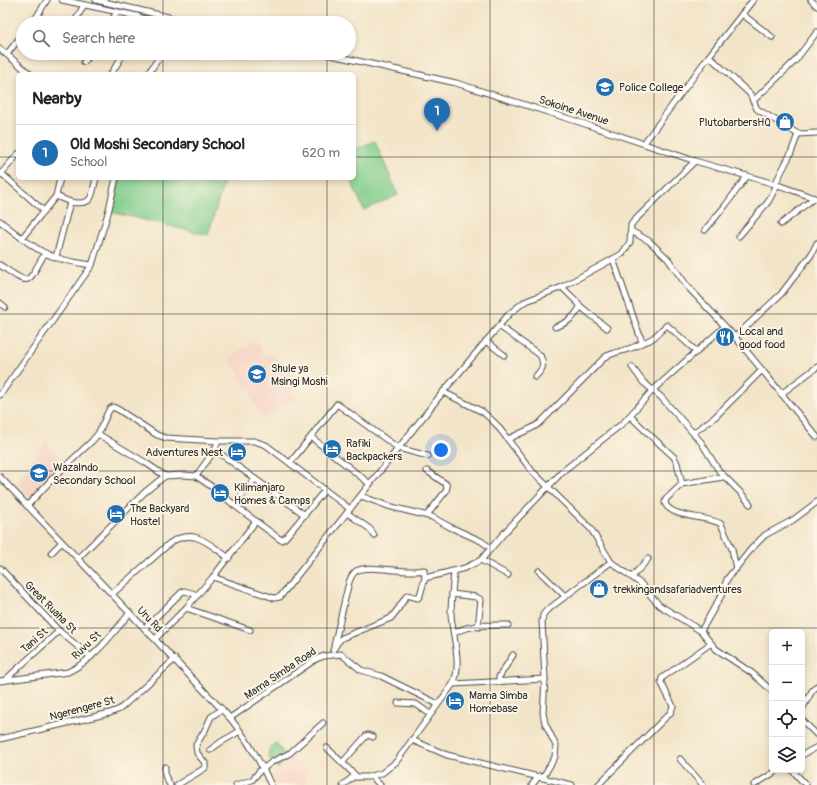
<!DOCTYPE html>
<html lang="en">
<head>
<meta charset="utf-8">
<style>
	:root { --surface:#fff; --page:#f2f2f2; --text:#222; --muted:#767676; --line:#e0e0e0; --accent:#1f6fb2 }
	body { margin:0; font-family:Pangolin,sans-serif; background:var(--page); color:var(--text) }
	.controls { position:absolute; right:12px; bottom:12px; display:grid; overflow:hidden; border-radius:6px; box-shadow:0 2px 6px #0003 }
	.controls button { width:36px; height:36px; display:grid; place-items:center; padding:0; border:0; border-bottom:1px solid var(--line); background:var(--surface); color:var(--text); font:20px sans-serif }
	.you { position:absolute; left:441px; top:450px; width:14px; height:14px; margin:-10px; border:3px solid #fff; border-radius:50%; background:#1a73e8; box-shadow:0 0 0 6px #1a73e833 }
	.badge { display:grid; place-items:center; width:26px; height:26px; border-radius:50%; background:var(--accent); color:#fff; font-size:13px; font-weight:700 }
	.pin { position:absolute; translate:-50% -33px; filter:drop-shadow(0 1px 2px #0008) }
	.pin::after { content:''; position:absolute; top:21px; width:14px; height:12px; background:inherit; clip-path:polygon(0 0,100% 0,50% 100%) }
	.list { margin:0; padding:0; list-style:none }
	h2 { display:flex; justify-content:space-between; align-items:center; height:52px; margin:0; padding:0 16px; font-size:17px }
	h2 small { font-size:13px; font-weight:400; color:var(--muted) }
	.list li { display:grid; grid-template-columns:26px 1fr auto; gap:12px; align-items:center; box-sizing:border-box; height:56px; padding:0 16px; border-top:1px solid var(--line) }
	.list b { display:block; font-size:15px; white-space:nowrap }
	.list p { margin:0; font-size:13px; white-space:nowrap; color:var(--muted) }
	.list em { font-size:13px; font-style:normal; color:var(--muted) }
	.icon { flex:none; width:22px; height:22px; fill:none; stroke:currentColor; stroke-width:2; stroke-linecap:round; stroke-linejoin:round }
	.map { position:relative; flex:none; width:817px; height:785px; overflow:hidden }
	.search { position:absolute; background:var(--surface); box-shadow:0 2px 6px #0003; left:16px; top:16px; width:340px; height:44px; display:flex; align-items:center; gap:10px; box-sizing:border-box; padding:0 14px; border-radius:22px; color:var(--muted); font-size:15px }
	.panel { position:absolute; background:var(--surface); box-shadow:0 2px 6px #0003; left:16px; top:72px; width:340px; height:108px; border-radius:6px }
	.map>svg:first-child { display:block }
	.built { fill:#f6d2c4 }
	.green { fill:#82ce8c; stroke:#567c5c }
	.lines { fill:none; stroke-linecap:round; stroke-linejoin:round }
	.minor-casing { stroke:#494743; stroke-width:7 }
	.minor { stroke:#fff; stroke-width:5 }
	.grid { fill:none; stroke:#2b2b2b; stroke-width:1; stroke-opacity:0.55 }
	.labels { text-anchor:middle; stroke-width:4; stroke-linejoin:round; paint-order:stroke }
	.poi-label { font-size:11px; fill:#2b2b2b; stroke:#fcf5e5; text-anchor:start }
	.street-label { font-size:11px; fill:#2b2b2b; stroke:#fcf5e5 }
</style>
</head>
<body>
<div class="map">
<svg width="817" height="785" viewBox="0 0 817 785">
	<rect width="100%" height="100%" fill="#fcf5e5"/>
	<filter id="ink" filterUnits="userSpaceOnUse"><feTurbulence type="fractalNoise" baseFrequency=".025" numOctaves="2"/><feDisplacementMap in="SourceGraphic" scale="8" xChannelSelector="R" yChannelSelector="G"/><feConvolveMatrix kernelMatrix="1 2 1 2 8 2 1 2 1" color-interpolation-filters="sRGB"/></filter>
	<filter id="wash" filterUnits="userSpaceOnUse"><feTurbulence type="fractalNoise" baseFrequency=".012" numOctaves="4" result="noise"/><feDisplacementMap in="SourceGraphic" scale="16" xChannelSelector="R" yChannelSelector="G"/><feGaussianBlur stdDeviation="0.9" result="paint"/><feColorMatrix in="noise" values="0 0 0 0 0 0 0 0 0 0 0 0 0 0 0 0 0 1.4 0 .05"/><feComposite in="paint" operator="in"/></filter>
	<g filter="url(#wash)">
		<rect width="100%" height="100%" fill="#f2e4c8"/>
		<!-- built -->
		<g class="built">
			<polygon points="256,341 264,357 273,353 284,370 287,368 297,387 291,391 296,398 263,418 229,357"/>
			<polygon points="46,442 65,462 30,497 16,484"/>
			<polygon points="291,758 308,770 305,777 307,780 303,785 273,785 272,783 276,780 273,776 287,760 288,761"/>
		</g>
		<!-- green -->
		<g class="green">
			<polygon points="375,141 398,195 364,210 350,178 354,178 354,150"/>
			<polygon points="119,178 225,178 208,235 111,212"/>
			<path d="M276,743L287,758L278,769C268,760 264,751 276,743Z"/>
		</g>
	</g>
	<g filter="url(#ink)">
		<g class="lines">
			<defs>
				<g id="minor">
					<polyline points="62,0 137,16 156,23"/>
					<polyline points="96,0 194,23"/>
					<polyline points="811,0 817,6"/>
					<polyline points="742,14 772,37"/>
					<polyline points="34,21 47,0"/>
					<polyline points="74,23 84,5"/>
					<polyline points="110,23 117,12"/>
					<polyline points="0,49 29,73"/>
					<polyline points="322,53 456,83 579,122 695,161 775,184 817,199"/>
					<polyline points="7,54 22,35"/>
					<polyline points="709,56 750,94 757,109 798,134 817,133"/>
					<polyline points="84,62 90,53"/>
					<polyline points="111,74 124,53"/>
					<polyline points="148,74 162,53"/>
					<polyline points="753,101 795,61 817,32"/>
					<polyline points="644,143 709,56 753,0"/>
					<polyline points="1,173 44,211"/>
					<polyline points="0,175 18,154"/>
					<polyline points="775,184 791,153 798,134"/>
					<polyline points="56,196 60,178"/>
					<path d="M0,221C14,232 28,244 43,252C57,260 77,263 92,265"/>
					<polyline points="781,224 814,198"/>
					<polyline points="705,230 725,206 747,176"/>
					<polyline points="631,231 649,241 668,259 687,286 735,337 817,437"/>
					<polyline points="739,236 768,202 777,185"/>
					<polyline points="22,238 56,196 70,202"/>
					<path d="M56,257L70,202C94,206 91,197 96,178"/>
					<path d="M613,259L642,342C653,342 659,331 667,325L697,352"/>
					<path d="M0,265C32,287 26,285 45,253"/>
					<polyline points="0,303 5,307"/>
					<polyline points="580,306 607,328"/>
					<path d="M499,326L540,355C545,365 543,369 535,377"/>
					<path d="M555,327C567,323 574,318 580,307L579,304L562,287"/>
					<polyline points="735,337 781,294 811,255 817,243"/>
					<polyline points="486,341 504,355"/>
					<polyline points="632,367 643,382 661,397 701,442 719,471 740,492 750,504"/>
					<polyline points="443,392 483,412 496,424 532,471 591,529 611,562 641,584 659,605 701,631 716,649 752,673 772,691"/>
					<polyline points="781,394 817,367"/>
					<polyline points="0,395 92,265 108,213 116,178"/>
					<polyline points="630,416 652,437 674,457 677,463 682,484"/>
					<polyline points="693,433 715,417 762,370"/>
					<polyline points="98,434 146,463 165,476"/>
					<polyline points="311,437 370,484"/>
					<path d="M508,439L532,428L540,423L605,357C617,350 632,351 643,342"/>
					<polyline points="215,450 305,515"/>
					<polyline points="290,463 337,404 398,448 428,456"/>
					<polyline points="427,471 446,484 447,487 446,491 427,515"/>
					<polyline points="196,476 215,450 218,441"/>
					<path d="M0,477L230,718C247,739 260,761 271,785"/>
					<path d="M723,477L682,484L666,499L665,503C670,518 709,516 721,524L732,549L736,569"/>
					<polyline points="361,496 388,506 432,517 450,527 481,541 491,548"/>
					<polyline points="234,505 255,479"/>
					<polyline points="27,506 53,478 92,441 98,434 108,412 110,409 113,407 119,410 157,435 166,438 218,441 254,441 266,445 350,509"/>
					<polyline points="347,513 370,529 374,535"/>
					<polyline points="51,553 62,542"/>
					<polyline points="78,558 145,492 165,476 184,475 196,476 218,491 234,505 281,540 285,538 325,490"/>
					<polyline points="481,560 508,575"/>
					<polyline points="0,568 59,631 91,657"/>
					<polyline points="539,571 565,596"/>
					<polyline points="213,577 274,598 280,597 443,392 509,314 524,302 562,287 622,254 630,242 631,225 633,222 695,161"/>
					<polyline points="632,577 648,559"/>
					<path d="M112,594L170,543C194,527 209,544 229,558"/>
					<polyline points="452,594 476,597 481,600 478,627"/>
					<polyline points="186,608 250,630"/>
					<polyline points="145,628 182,592 185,591 198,595"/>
					<polyline points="701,631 722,594 727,579 752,548 765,535 793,520 817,502"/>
					<path d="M454,634C464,624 495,625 508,625"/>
					<polyline points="155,639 186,608 213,577 256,521"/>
					<path d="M334,646L349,582C351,577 352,574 356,571C371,563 405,575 424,570L425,578"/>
					<polyline points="333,650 338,642 342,638 391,618 398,609 407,595 418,598 420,595 425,578 465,568 481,560 505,532 563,471 623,423 653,390 724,327"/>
					<polyline points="5,680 59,631"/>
					<path d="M0,681L68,672C94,660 112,634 130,613"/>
					<polyline points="499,681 499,677 513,655"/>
					<polyline points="453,684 545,679"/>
					<polyline points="398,703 416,704 430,714"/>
					<polyline points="802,709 812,691 817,686"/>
					<polyline points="230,718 316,659 324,656 341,654 361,670 381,676 438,704"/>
					<polyline points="802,720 817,735"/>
					<polyline points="0,739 110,713 120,709 175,659"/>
					<polyline points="412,740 447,755 572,785"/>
					<polyline points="327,748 357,777"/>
					<polyline points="210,750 221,742 240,731"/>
					<polyline points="802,755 817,747"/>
					<polyline points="680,759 703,785"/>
					<polyline points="342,763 366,736 368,735 373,737"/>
					<polyline points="165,767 165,776 170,785"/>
					<polyline points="264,768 272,762 290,753 323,723"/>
					<polyline points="792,770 806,785"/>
					<polyline points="371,776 380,785"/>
					<polyline points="543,777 555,757 556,746 545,723 543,713 545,679 542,621 543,615 546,611 611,562"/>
					<polyline points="177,785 205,768 205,763 197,753 196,745 205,730 211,717 222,709"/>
					<polyline points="236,785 252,780 263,767"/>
					<path d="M343,785L353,777H368L382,773L396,762L453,684C463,664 452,635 451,614C451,600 453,585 454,571"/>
					<polyline points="532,785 539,776"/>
					<polyline points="598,785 671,712 673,706 661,682 662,678 710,644"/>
					<polyline points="754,785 778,770"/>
				</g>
			</defs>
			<!-- minor casing -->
			<use href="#minor" class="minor-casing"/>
			<!-- minor -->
			<use href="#minor" class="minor"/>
		</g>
	</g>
	<!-- grid -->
	<path class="grid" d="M163,0V23M327,0V23M490,0V785M654,0V785M163,53V74M327,53V74M0,157H18M354,157H817M163,178V785M327,178V785M0,314H817M0,471H817M0,628H817"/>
	<!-- icons -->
	<defs>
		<symbol id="university-disc" viewBox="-11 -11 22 22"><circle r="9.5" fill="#1f6fb2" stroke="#fcf5e5"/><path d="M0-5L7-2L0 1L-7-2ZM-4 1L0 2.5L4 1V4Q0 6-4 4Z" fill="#fff"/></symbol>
		<symbol id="shop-disc" viewBox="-11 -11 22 22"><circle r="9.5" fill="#1f6fb2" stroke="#fcf5e5"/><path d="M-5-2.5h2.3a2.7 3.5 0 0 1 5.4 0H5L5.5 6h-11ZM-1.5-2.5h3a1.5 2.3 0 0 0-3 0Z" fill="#fff"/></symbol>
		<symbol id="restaurant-disc" viewBox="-11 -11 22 22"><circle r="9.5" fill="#1f6fb2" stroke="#fcf5e5"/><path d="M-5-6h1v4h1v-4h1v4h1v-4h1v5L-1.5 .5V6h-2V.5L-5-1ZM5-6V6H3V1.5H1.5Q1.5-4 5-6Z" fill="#fff"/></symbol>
		<symbol id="school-disc" viewBox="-11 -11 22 22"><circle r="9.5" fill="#1f6fb2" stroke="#fcf5e5"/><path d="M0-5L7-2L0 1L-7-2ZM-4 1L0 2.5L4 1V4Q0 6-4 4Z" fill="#fff"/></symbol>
		<symbol id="hotel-disc" viewBox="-11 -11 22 22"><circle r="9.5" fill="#1f6fb2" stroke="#fcf5e5"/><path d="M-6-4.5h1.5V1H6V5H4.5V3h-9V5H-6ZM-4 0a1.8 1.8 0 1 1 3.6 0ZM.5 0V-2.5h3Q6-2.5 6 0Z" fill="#fff"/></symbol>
	</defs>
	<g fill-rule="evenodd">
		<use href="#university-disc" x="594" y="76" width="22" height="22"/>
		<use href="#shop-disc" x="774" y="111" width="22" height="22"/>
		<use href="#restaurant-disc" x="714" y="326" width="22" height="22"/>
		<use href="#school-disc" x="246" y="363" width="22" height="22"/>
		<use href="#hotel-disc" x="321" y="438" width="22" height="22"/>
		<use href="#hotel-disc" x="226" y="441" width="22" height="22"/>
		<use href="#school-disc" x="28" y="462" width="22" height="22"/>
		<use href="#hotel-disc" x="209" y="482" width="22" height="22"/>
		<use href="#hotel-disc" x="105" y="503" width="22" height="22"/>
		<use href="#shop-disc" x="588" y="578" width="22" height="22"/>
		<use href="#hotel-disc" x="444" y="690" width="22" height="22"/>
	</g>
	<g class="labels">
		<!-- poi labels -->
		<g class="poi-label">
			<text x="619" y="91">Police College</text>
			<text x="771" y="126" text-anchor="end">PlutobarbersHQ</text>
			<text x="739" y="335">Local and<tspan x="739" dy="13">good food</tspan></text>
			<text x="271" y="372">Shule ya<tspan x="271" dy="13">Msingi Moshi</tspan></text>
			<text x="346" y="447">Rafiki<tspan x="346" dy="13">Backpackers</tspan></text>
			<text x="223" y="456" text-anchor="end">Adventures Nest</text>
			<text x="53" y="471">Wazalndo<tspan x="53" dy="13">Secondary School</tspan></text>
			<text x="234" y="491">Kilimanjaro<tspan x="234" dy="13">Homes &amp; Camps</tspan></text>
			<text x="130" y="512">The Backyard<tspan x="130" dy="13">Hostel</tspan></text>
			<text x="613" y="593">trekkingandsafariadventures</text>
			<text x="469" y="699">Mama Simba<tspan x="469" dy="13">Homebase</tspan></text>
		</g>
		<!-- street labels -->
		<g class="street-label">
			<text transform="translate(574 110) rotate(18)" y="4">Sokoine Avenue</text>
			<text transform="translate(51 607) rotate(45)" y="4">Great Ruaha St</text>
			<text transform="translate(150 619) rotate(46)" y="4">Uru Rd</text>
			<text transform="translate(34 640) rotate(-42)" y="4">Tani St</text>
			<text transform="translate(86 645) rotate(-44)" y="4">Ruvu St</text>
			<text transform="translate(280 673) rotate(-34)" y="4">Mama Simba Road</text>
			<text transform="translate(82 708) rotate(-15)" y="4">Ngerengere St</text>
		</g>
	</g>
</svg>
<div class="controls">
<button>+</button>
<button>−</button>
<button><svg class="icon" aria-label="locate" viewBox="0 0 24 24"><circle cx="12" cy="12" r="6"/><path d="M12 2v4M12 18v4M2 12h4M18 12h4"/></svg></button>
<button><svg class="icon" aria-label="layers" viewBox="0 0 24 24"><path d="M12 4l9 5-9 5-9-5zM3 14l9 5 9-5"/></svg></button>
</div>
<div class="you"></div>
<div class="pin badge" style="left:437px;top:131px">1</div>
<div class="search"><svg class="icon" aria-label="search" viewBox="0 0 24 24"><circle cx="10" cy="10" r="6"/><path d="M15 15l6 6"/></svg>Search here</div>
<section class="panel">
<h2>Nearby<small></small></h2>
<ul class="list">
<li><span class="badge">1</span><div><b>Old Moshi Secondary School</b><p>School</p></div><em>620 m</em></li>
</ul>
</section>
</div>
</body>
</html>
